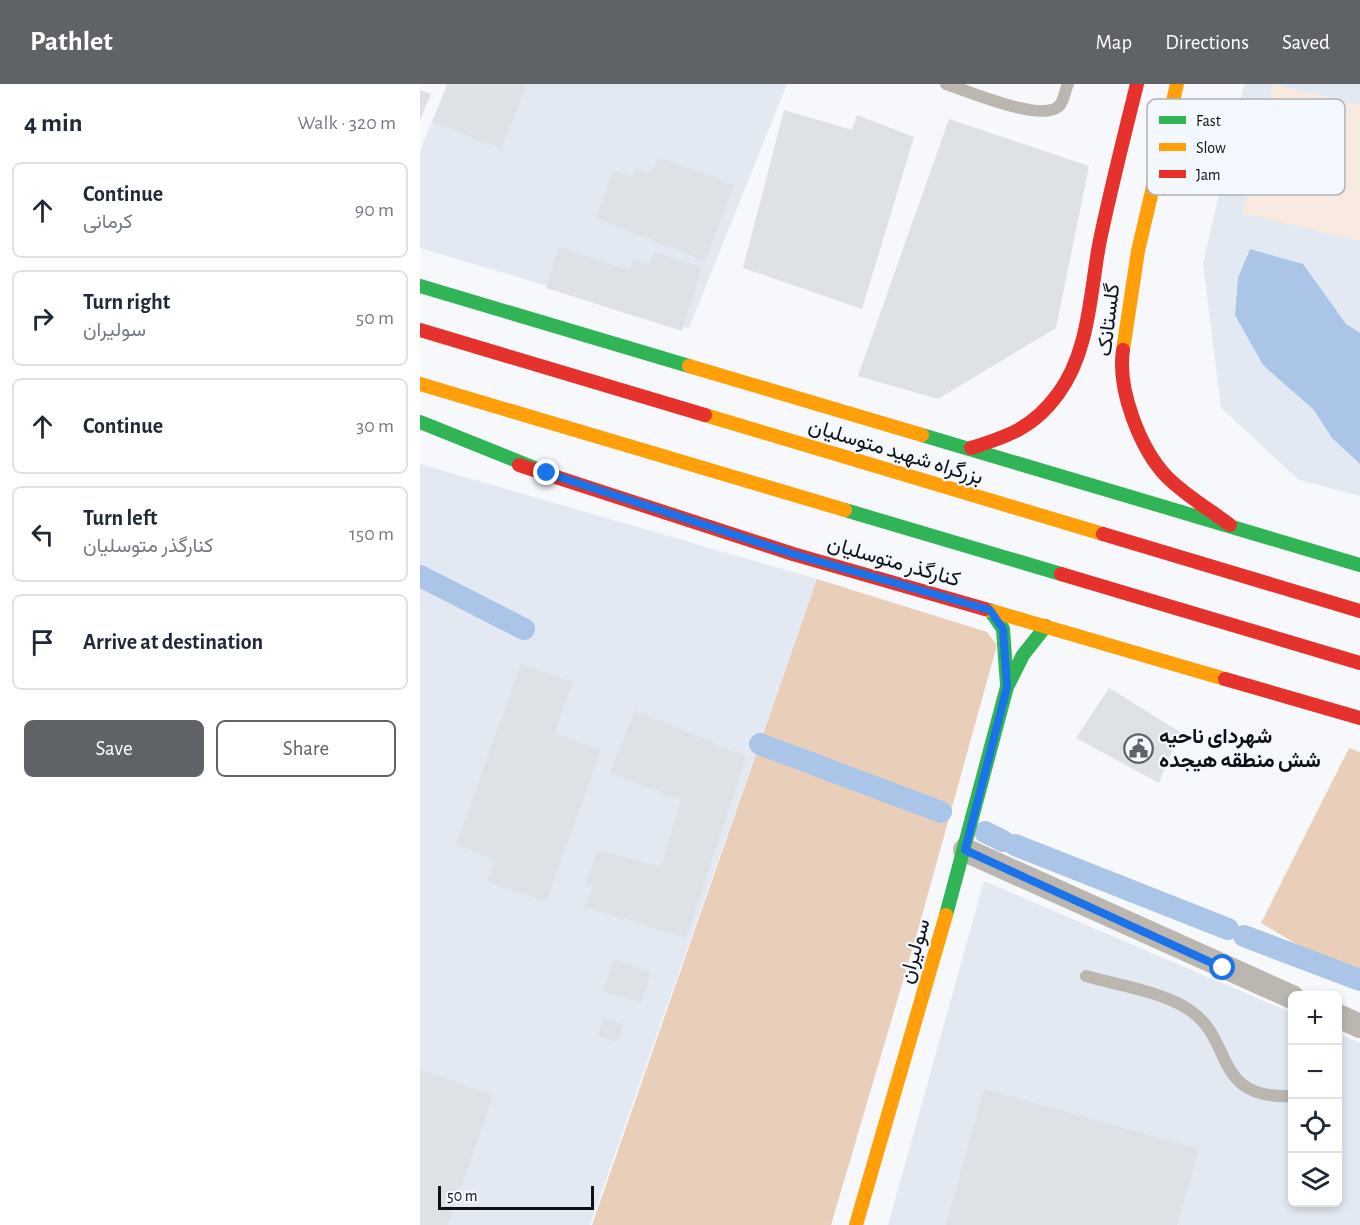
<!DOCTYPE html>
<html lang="en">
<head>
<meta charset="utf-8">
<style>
	:root { --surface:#fff; --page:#f6f6f7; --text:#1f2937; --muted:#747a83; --line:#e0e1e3; --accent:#5f6266 }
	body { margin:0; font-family:"Alegreya Sans",Vazirmatn,sans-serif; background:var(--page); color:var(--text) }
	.controls { position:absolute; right:18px; bottom:18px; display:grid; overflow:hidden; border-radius:9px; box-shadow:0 3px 9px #0003 }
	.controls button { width:54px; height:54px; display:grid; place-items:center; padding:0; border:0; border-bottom:2px solid var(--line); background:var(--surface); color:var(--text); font:30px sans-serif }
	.scale { position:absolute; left:18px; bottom:15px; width:156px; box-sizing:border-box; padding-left:6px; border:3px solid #0d1115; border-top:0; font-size:16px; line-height:21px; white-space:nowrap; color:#0d1115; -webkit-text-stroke:4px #f3f7fe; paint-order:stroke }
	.stop { position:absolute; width:18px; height:18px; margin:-14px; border:4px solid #1a73e8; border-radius:50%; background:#fff }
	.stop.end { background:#1a73e8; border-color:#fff; box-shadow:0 2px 6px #0008 }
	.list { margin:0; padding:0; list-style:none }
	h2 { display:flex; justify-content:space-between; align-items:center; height:78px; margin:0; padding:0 24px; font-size:26px }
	h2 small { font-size:20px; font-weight:400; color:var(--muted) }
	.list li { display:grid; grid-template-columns:39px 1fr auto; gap:18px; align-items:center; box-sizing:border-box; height:96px; margin:0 12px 12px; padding:0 12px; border:2px solid var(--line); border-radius:9px }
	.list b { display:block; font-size:22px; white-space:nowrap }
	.list p { margin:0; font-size:20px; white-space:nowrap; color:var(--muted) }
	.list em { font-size:20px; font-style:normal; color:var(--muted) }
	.actions { display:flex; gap:12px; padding:18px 24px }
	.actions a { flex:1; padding:14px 0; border:2px solid var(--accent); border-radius:9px; text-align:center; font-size:21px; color:var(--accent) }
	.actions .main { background:var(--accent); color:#fff }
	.icon { flex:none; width:33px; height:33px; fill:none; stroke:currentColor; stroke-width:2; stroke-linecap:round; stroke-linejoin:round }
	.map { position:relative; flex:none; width:940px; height:1141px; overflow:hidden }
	header { display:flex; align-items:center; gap:36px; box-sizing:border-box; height:84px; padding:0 30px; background:var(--accent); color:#fff }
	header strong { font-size:28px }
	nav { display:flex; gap:33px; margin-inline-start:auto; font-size:21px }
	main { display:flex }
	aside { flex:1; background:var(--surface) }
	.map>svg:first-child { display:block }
	.built { fill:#e3e9f2 }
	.green { fill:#f8eae0 }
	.forest { fill:#e9ceb9 }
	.water { fill:#aac5e7 }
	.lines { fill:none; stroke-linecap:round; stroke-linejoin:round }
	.canal { stroke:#aac5e7; stroke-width:22 }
	.building { fill:#dee1e6 }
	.lane { stroke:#bcb6b0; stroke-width:12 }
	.street { stroke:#bcb6b0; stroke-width:24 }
	.fast { stroke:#30b455; stroke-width:14 }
	.slow { stroke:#ff9f0a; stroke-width:14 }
	.jam { stroke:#e5322d; stroke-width:14 }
	.route { stroke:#1a73e8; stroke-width:8 }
	.labels { text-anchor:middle; stroke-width:4.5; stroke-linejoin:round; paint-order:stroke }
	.street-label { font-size:21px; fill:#0d1115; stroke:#f3f7fe }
	.poi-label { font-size:21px; font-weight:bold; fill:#0d1115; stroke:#f3f7fe; text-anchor:start }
	.key { fill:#f3f7fe; stroke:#aeb2b8; stroke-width:1.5 }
	.key-label { font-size:16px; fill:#0d1115 }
</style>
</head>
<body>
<header>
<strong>Pathlet</strong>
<nav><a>Map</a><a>Directions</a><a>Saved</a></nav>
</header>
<main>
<aside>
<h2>4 min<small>Walk · 320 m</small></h2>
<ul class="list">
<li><svg class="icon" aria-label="ahead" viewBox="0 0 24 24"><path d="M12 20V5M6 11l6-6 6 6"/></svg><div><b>Continue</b><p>کرمانی</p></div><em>90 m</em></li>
<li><svg class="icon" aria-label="right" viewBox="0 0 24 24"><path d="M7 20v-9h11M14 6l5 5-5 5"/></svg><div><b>Turn right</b><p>سولیران</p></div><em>50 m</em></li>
<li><svg class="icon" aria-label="ahead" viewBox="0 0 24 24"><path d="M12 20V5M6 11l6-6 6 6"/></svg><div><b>Continue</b></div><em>30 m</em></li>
<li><svg class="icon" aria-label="left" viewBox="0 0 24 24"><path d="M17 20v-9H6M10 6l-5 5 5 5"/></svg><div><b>Turn left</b><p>کنارگذر متوسلیان</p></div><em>150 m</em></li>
<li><svg class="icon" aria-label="arrive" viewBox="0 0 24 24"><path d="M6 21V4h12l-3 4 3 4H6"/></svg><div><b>Arrive at destination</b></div></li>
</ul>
<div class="actions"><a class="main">Save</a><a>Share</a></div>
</aside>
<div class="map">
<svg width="940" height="1141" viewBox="0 0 940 1141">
	<rect width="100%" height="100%" fill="#f6f8fb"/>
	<!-- built -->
	<g class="built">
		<polygon points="27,0 367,0 269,244 0,164 0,67"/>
		<polygon points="824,0 940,0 940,412 879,396 801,324 783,180"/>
		<polygon points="0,380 397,495 170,1141 0,1141"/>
		<polygon points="564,797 872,929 872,1118 918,1118 918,949 940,959 940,1141 468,1141"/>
	</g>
	<!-- green -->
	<polygon class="green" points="853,0 940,21 940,157 822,129"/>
	<!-- forest -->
	<g class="forest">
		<polygon points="397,495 567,548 577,561 498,846 411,1141 172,1141"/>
		<polygon points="929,664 940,668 940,898 841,839"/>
	</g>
	<!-- water -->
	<polygon class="water" points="830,165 883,180 926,240 940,249 940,380 912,354 894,326 843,281 815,231 818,194"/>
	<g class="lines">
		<!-- canal -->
		<g class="canal">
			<polyline points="0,492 104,545"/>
			<polyline points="340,660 521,728"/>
			<polyline points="565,748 583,757"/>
			<polyline points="595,761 808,845"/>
			<polyline points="824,852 940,896"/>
		</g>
	</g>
	<!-- building -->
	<g class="building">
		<polygon points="28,0 107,0 81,65 13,38"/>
		<polygon points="0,6 11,10 0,36"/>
		<polygon points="364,26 432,46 437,31 494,53 442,225 323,184"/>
		<polygon points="529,35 669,82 636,244 518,315 438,292"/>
		<polygon points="239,73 314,101 285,177 176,134 193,87 212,93 216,85 231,89"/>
		<polygon points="139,163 210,186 213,176 230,181 234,168 282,183 262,247 126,204"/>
		<polygon points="101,580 153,598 134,649 181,666 126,818 67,797 75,775 36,761"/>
		<polygon points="689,604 760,648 739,699 656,654"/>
		<polygon points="215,626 326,673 266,854 164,822 174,803 165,800 178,766 241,783 261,716 190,689"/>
		<polygon points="193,876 231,888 221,919 183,907"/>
		<polygon points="183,934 203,940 197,958 178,952"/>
		<polygon points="0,986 73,1011 28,1141 0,1141"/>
		<polygon points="564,1005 779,1065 757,1141 526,1141"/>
	</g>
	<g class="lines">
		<!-- lane -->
		<g class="lane">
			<path d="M526,0C548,7 622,39 639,22C644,17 645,6 648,0"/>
			<path d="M666,892C697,901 745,908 771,927C814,957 793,1016 872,1012"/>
		</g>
		<!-- street -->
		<g class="street">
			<polyline points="545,766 872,913"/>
			<polyline points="918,932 940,942"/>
		</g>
		<!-- fast -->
		<g class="fast">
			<polyline points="0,202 269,282"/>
			<polyline points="0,338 127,389"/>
			<polyline points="502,351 940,481"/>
			<polyline points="425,426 641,490"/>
			<polyline points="570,526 583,545 587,601"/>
			<polyline points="526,831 587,603 603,571 626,542"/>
		</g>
		<!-- slow -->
		<g class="slow">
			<polyline points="703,266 718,167 757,0"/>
			<polyline points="269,282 502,351"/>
			<polyline points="0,300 425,426"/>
			<polyline points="285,331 683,450"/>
			<polyline points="565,525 805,595"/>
			<polyline points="436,1141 526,831"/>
		</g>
		<!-- jam -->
		<g class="jam">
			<polyline points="0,246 285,331"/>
			<path d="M703,266C697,305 720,365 747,393C765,411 790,426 810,441"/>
			<path d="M551,364C589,352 613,344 638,310C670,267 670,207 680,156C691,104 704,52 717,0"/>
			<polyline points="99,381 373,470 565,525"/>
			<polyline points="683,450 940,527"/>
			<polyline points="641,490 940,579"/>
			<polyline points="805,595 940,634"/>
		</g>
	</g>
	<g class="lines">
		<!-- route -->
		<polyline class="route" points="127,389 373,470 570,526 583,545 587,603 545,766 803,884"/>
	</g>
	<!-- icons -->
	<defs>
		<symbol id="civic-ring" viewBox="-11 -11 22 22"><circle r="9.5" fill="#f3f7fe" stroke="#5f6266" stroke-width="1.5"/><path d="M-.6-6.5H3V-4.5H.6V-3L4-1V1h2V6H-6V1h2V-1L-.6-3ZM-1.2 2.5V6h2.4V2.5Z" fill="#5f6266"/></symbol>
	</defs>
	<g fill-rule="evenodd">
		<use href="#civic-ring" x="702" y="648" width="33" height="33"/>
	</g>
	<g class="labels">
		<!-- street labels -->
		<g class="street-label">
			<text transform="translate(688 236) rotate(-83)" y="7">گلستانک</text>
			<text transform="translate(476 367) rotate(17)" y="7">بزرگراه شهید متوسلیان</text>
			<text transform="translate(474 477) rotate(16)" y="7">کنارگذر متوسلیان</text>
			<text transform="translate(494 867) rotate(-74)" y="7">سولیران</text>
		</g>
		<!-- poi labels -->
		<g class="poi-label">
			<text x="739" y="659">شهردای ناحیه<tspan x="739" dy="24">شش منطقه هیجده</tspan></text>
		</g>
	</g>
	<!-- legend -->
	<rect x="727" y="15" width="198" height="96" rx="9" class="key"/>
	<rect x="739" y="32" width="27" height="8" fill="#30b455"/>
	<rect x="739" y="59" width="27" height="8" fill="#ff9f0a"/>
	<rect x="739" y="86" width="27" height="8" fill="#e5322d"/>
	<g class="key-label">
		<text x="776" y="42">Fast</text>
		<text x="776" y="69">Slow</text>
		<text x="776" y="96">Jam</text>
	</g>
</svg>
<div class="controls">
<button>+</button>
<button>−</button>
<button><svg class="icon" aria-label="locate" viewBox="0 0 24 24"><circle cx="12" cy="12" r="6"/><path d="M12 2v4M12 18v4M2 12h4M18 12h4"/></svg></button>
<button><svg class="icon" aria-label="layers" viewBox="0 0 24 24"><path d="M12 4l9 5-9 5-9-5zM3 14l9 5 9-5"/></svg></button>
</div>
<div class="scale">50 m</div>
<div class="stop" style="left:803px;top:884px"></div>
<div class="stop end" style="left:127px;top:389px"></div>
</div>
</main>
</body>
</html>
